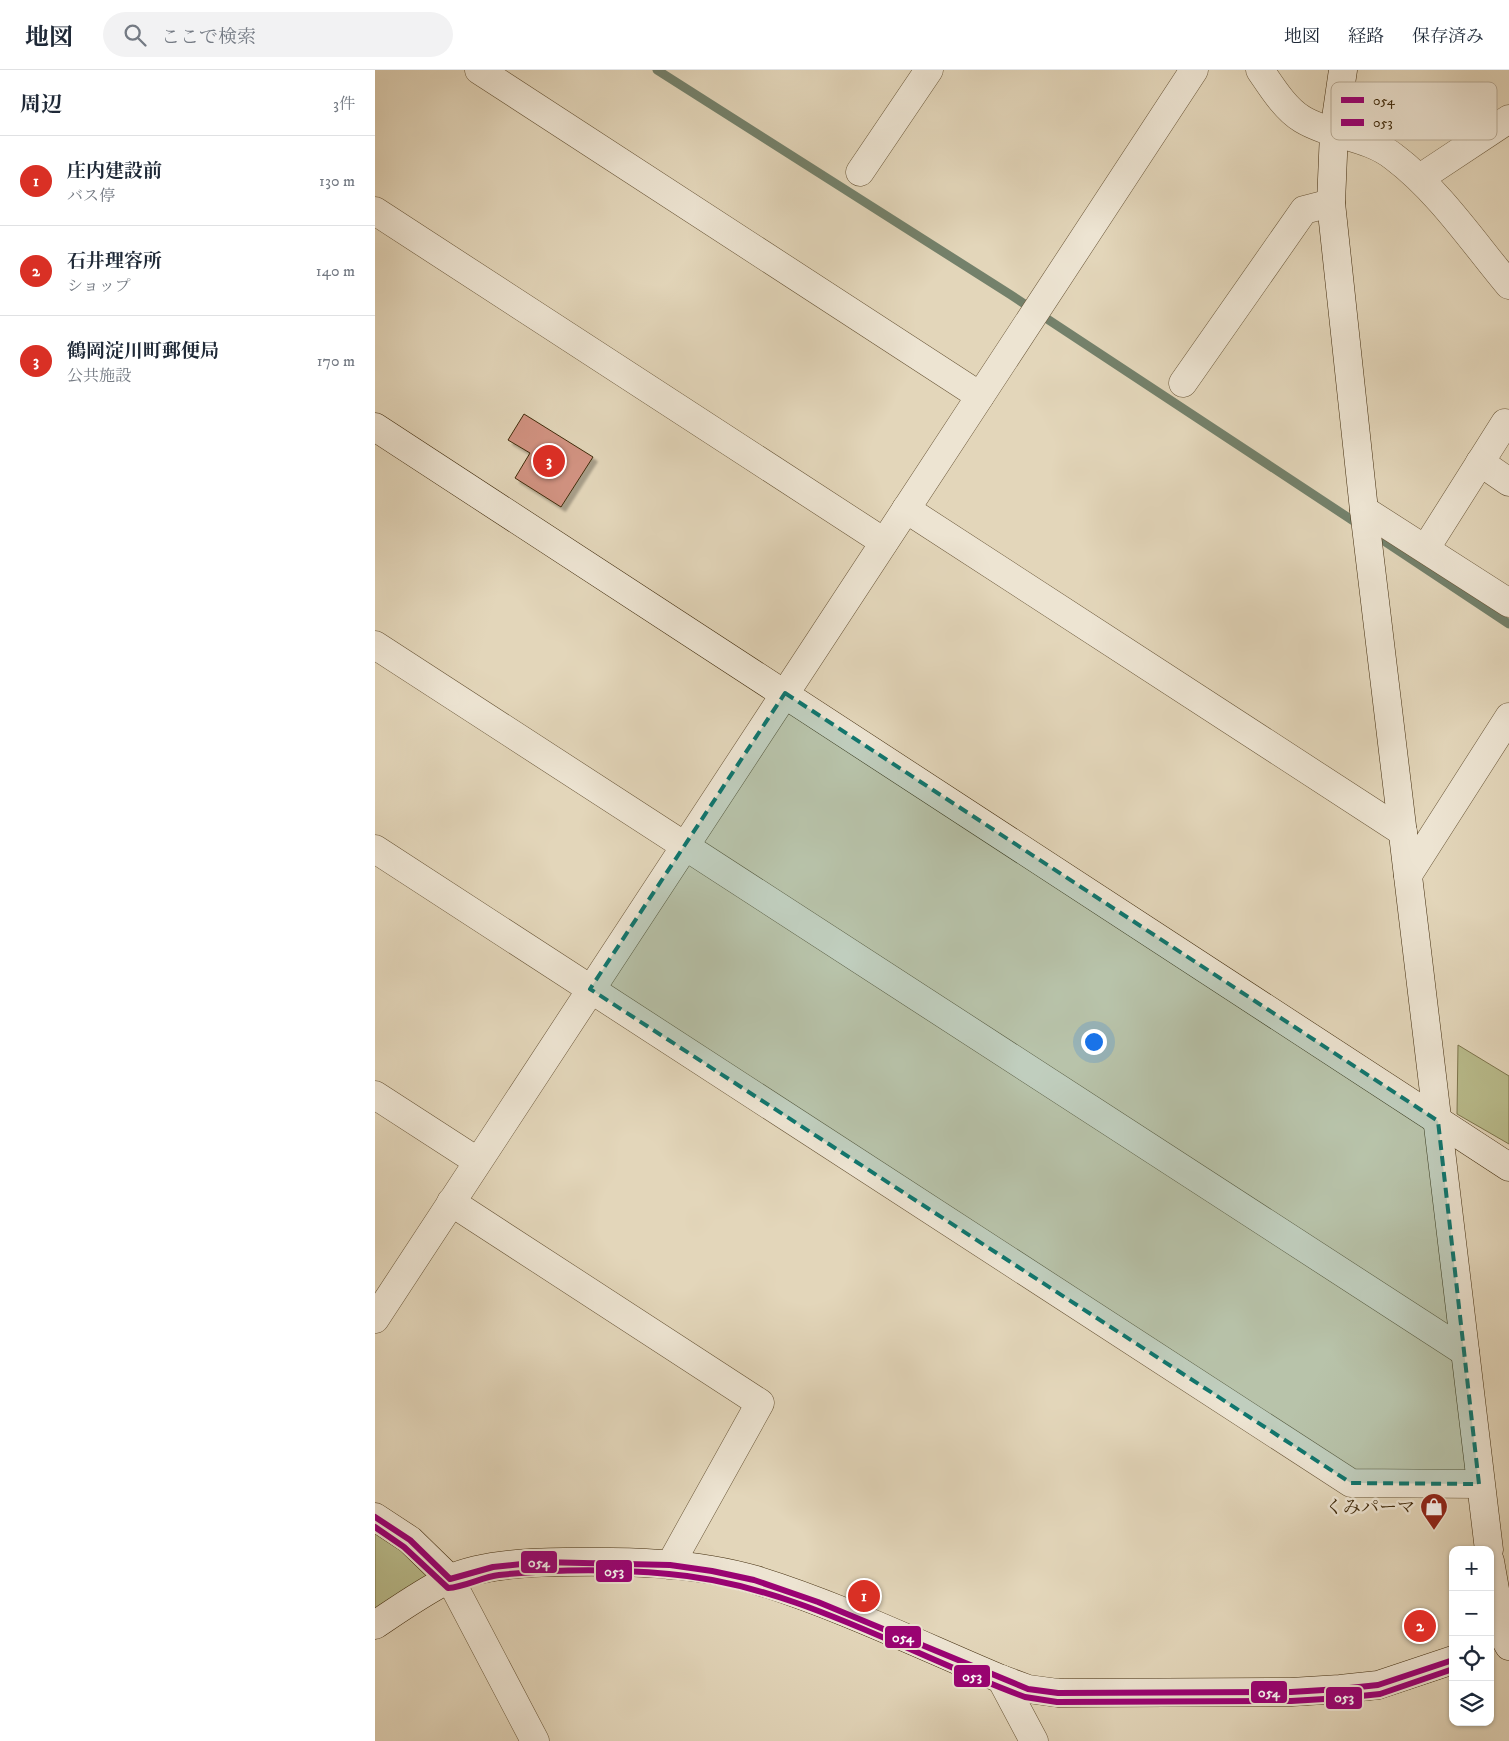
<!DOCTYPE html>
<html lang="ja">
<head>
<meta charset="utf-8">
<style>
	:root { --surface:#fff; --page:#f2f2f3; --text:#1f2937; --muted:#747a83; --line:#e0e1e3; --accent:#d93025 }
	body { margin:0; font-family:"IM FELL DW Pica","Noto Serif JP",serif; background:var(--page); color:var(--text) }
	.controls { position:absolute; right:15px; bottom:15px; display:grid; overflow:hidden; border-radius:10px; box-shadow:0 1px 4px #0004 }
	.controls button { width:45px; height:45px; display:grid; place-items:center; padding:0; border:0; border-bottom:1px solid var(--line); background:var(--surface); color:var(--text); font:25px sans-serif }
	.you { position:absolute; left:718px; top:971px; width:18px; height:18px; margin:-12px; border:4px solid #fff; border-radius:50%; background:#1a73e8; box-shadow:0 0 0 8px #1a73e833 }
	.badge { display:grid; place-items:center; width:32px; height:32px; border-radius:50%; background:var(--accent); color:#fff; font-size:16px; font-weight:700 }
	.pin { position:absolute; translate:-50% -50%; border:2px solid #fff; box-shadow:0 1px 5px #0006 }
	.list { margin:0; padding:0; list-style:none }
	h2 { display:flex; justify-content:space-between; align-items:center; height:65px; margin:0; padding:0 20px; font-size:21px }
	h2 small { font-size:16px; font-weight:400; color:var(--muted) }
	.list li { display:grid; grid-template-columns:32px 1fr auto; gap:15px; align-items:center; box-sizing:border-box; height:90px; padding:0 20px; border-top:1px solid var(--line) }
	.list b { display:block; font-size:19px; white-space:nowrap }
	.list p { margin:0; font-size:16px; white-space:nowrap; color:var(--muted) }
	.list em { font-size:16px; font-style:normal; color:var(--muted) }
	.icon { flex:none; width:28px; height:28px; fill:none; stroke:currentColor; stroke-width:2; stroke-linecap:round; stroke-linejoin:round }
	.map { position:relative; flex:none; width:1134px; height:1671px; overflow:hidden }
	header { display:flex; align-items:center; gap:30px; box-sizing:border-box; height:70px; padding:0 25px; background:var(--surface); border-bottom:1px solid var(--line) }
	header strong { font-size:24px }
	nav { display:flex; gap:28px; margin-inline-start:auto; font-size:18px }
	.search { width:350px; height:45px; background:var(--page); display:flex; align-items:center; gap:12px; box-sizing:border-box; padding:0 18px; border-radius:28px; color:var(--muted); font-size:19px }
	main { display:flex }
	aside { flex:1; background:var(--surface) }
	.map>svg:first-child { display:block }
	.green { fill:#b9bc8c; stroke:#7c744c }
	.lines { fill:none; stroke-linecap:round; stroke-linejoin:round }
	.stream { stroke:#74816b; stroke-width:9 }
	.building { fill:#d29382; stroke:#402b0c; filter:url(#shadow) }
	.street-casing { stroke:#695638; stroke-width:29 }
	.secondary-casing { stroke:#402b0c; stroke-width:29 }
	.street { stroke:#ede4d2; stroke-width:28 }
	.secondary { stroke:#ede4d2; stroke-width:28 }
	.bus-1-casing { stroke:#ede4d2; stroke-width:10 }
	.bus-2-casing { stroke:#ede4d2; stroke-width:10 }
	.bus-1 { stroke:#9a0273; stroke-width:6 }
	.bus-2 { stroke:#9a0273; stroke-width:6 }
	.marked { fill:#0f766e; fill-opacity:0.2; stroke:#0f766e; stroke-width:4; stroke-dasharray:10 6; stroke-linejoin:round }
	.labels { text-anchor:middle; stroke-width:5; stroke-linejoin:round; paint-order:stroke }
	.poi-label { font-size:18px; fill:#402b0c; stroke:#ede4d2; text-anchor:end }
	.key { fill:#ede4d2; stroke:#b9ac97; stroke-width:1 }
	.key-label { font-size:14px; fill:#402b0c }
	.line-badge { stroke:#ede4d2; stroke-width:2 }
	.badge-label { font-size:14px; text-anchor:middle; font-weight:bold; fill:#fff }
</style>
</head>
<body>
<header>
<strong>地図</strong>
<div class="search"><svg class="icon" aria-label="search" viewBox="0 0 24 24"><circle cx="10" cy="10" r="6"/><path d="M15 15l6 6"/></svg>ここで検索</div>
<nav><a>地図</a><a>経路</a><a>保存済み</a></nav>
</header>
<main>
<aside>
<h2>周辺<small>3件</small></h2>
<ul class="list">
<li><span class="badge">1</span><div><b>庄内建設前</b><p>バス停</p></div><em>130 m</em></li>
<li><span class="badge">2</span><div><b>石井理容所</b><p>ショップ</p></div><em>140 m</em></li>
<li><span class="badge">3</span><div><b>鶴岡淀川町郵便局</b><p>公共施設</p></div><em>170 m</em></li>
</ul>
</aside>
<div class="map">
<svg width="1134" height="1671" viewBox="0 0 1134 1671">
	<defs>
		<filter id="shadow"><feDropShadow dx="4.5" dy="4.5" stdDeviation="1" flood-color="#0004"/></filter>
	</defs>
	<rect width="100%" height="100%" fill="#e3d6ba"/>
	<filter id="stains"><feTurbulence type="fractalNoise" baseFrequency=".004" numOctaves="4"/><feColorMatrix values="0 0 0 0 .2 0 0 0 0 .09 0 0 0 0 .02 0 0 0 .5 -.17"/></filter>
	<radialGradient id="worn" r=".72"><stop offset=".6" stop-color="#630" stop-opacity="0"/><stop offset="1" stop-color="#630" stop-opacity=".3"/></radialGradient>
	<!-- green -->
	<g class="green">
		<polygon points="1083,975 1134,1006 1134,1074 1082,1044"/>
		<polygon points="0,1452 75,1509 0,1556"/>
	</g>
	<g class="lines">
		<!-- stream -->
		<g class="stream">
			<polyline points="282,0 636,225 986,456"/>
			<polyline points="997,463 1134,554"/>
		</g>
	</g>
	<!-- building -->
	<polygon class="building" points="149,344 218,387 186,437 140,408 155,383 133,370"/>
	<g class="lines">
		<defs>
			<g id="street">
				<polyline points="104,0 605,326"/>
				<path d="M885,0C896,16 910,39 927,49C955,66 993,66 1019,87C1064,121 1098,172 1134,215"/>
				<polyline points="485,102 554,0"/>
				<polyline points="1045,108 1134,49"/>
				<polyline points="0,141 509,472"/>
				<polyline points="808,313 929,140 956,133"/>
				<polyline points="1105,392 1134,412"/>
				<polyline points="531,439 1028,762"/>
				<polyline points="989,440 1134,533"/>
				<polyline points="1051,478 1130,353"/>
				<polyline points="0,575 1090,1282"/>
				<polyline points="0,779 976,1413 1104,1414"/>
				<polyline points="1033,805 1134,647"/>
				<polyline points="0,1025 102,1091"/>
				<polyline points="76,1132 385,1333 295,1495"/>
				<polyline points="0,1249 819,0"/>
				<polyline points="75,1509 160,1671"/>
				<polyline points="626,1609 659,1671"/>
			</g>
			<g id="secondary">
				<polyline points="968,0 959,62 956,133 989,440 1114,1480"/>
				<polyline points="0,357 1134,1097"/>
				<polyline points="0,1447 35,1470 75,1509"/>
				<polyline points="1115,1491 1128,1565 1134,1576"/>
				<path d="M0,1555C24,1539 48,1522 74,1509C105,1495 156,1492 189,1492C252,1491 320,1492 381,1510C465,1536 545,1575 626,1609L653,1619L683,1623L916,1622L965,1619L1003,1615L1078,1590"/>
			</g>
		</defs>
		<!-- street casing -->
		<use href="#street" class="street-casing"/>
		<!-- secondary casing -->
		<use href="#secondary" class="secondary-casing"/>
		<!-- street -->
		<use href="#street" class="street"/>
		<!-- secondary -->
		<use href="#secondary" class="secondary"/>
		<defs>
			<polyline id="bus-1" points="0,1447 35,1470 75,1509 118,1497 165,1492 295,1495 337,1501 379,1510 443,1532 653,1619 683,1623 916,1622 965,1619 1003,1615 1078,1590"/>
			<path id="bus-2" d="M0,1457L29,1477L73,1518C90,1517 107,1507 124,1505C180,1499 239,1499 294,1504C418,1514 535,1585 650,1627L682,1632L916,1631L966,1628L1005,1624L1078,1599"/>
		</defs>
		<!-- bus-1 casing -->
		<use href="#bus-1" class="bus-1-casing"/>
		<!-- bus-2 casing -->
		<use href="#bus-2" class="bus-2-casing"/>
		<!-- bus-1 -->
		<use href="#bus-1" class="bus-1"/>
		<!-- bus-2 -->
		<use href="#bus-2" class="bus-2"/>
	</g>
	<!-- marked area -->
	<path class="marked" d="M410,623L1063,1051L1104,1414L976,1413L215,919Z"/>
	<!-- icons -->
	<defs>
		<symbol id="shop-pin" viewBox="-11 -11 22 30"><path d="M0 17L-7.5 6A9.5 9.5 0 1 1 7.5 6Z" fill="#8f2418" stroke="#ede4d2"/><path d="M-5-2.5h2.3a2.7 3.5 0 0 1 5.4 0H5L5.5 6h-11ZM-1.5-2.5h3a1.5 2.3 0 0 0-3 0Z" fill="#fff"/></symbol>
	</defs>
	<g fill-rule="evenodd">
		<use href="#shop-pin" x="1043" y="1421" width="32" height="43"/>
	</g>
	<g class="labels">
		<!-- poi labels -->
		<g class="poi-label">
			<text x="1040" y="1443">くみパーマ</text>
		</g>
	</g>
	<!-- legend -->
	<rect x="956" y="12" width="166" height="58" rx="8" class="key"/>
	<rect x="966" y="27" width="23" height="6" fill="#9a0273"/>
	<rect x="966" y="49" width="23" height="7" fill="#9a0273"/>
	<g class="key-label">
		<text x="998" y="35">054</text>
		<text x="998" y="57">053</text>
	</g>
	<g class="line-badge">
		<rect x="145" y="1480" width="38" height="24" rx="5" fill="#9a0273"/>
		<rect x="220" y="1489" width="38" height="24" rx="5" fill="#9a0273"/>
		<rect x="509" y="1555" width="38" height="24" rx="5" fill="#9a0273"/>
		<rect x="578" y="1594" width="38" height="24" rx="5" fill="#9a0273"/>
		<rect x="875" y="1610" width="38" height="24" rx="5" fill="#9a0273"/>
		<rect x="950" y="1616" width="38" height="24" rx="5" fill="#9a0273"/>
	</g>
	<g class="badge-label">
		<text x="164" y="1497">054</text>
		<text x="239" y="1506">053</text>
		<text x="528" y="1572">054</text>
		<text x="597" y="1611">053</text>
		<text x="894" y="1627">054</text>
		<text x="969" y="1632">053</text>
	</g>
	<rect width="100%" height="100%" filter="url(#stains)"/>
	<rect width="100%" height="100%" fill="url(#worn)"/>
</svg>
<div class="controls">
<button>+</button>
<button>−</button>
<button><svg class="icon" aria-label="locate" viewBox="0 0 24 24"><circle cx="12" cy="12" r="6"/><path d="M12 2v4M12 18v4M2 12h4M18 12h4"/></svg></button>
<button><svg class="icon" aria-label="layers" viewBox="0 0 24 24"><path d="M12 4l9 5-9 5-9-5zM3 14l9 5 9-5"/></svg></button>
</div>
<div class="you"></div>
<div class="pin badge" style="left:489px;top:1526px">1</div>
<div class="pin badge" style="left:1045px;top:1556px">2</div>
<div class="pin badge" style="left:174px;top:391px">3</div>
</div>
</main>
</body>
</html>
